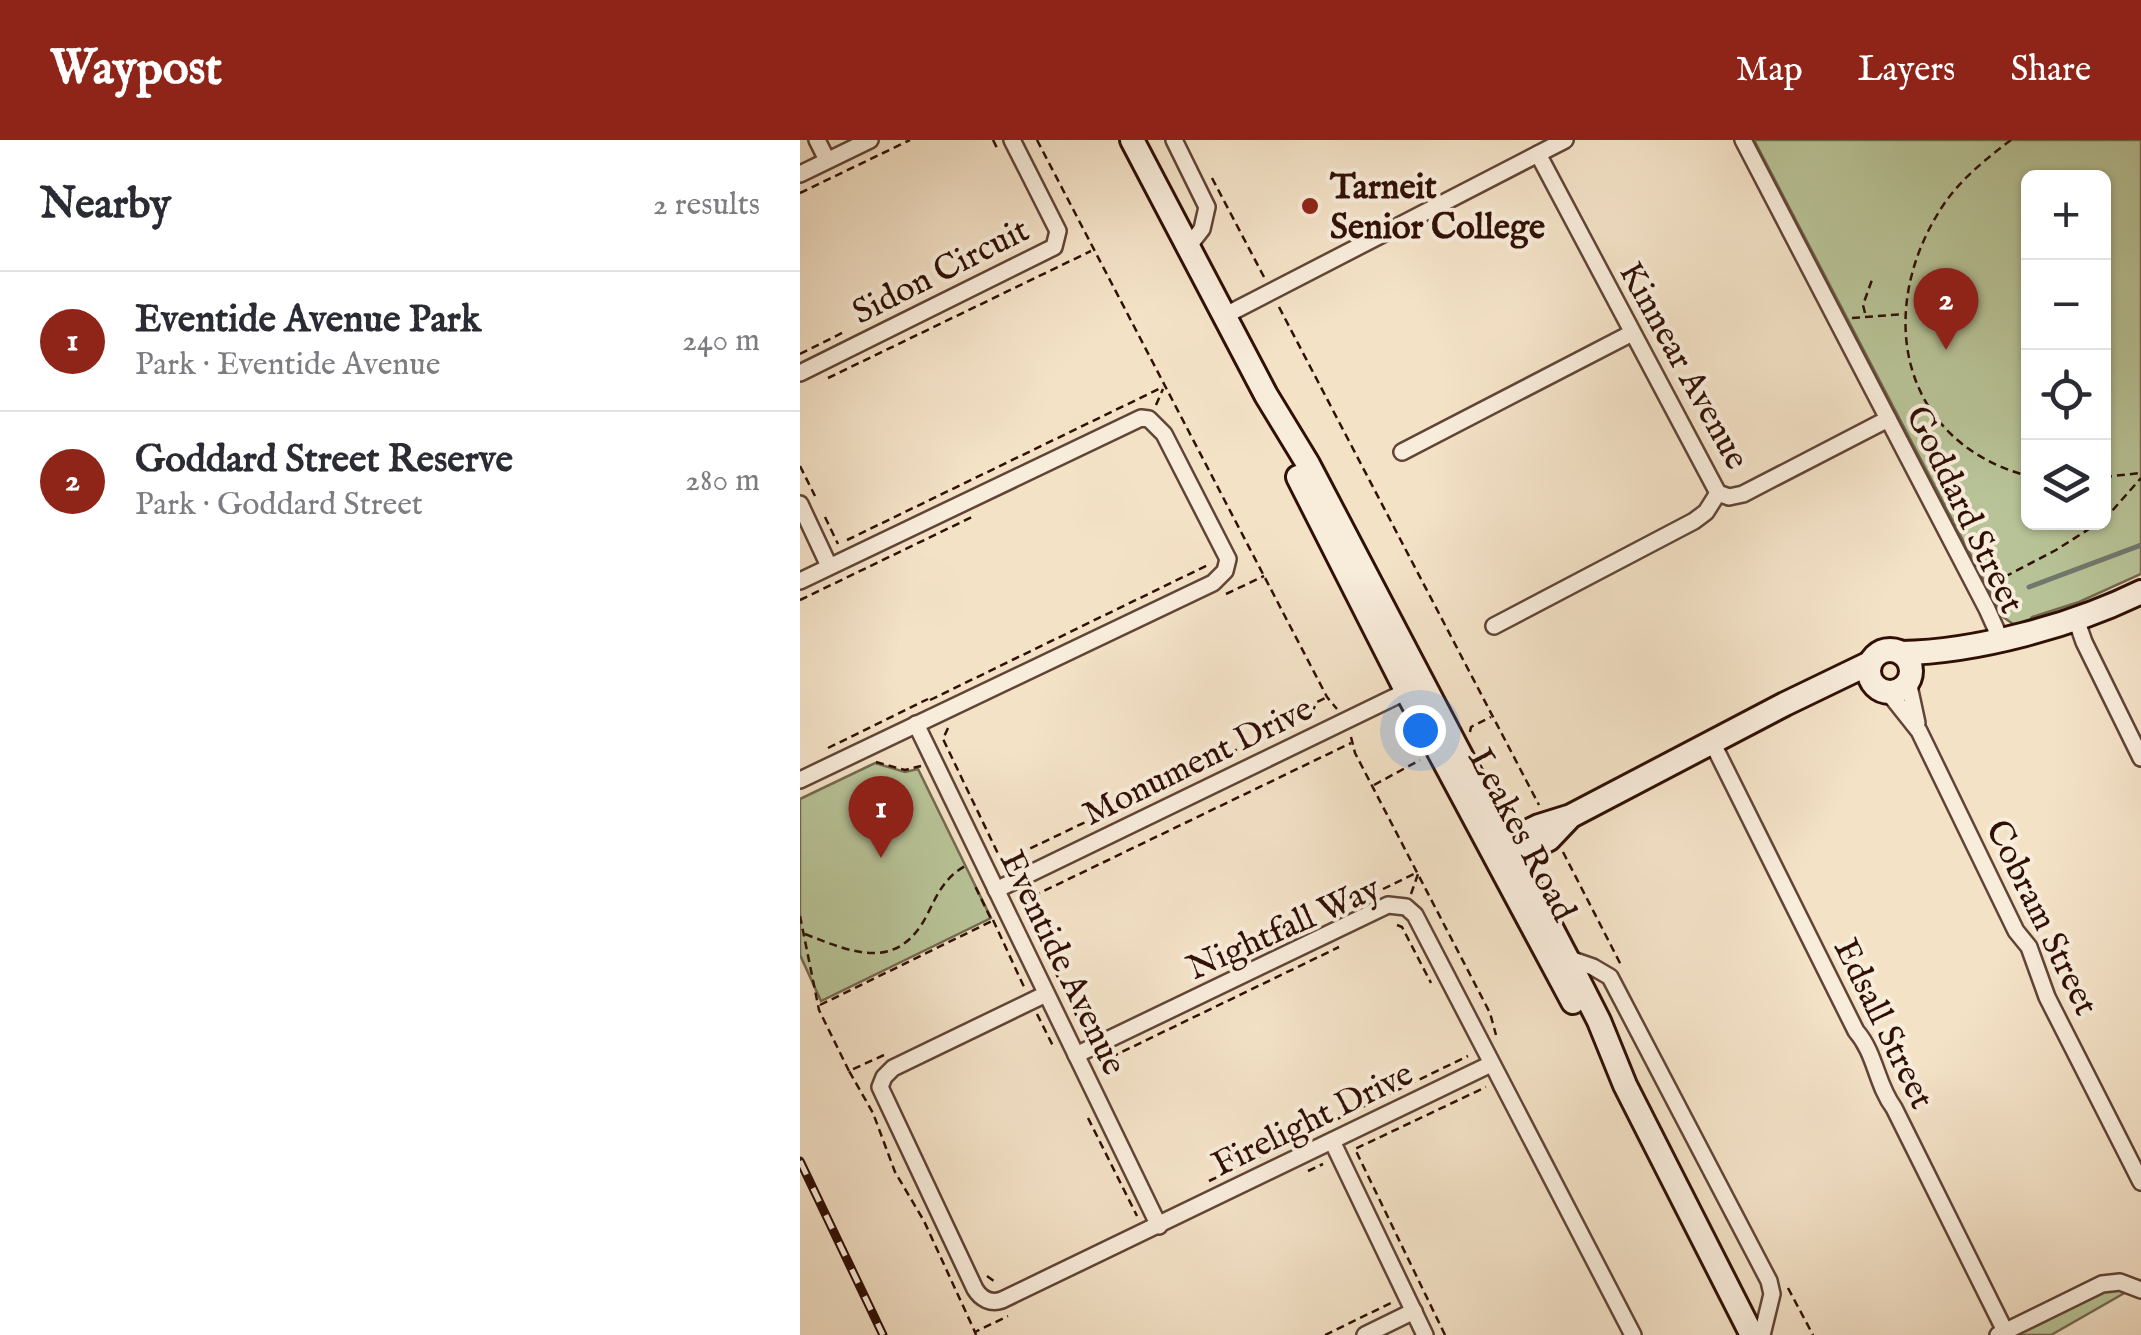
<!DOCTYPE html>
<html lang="en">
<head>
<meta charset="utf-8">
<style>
	:root { --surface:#fff; --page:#f7f7f7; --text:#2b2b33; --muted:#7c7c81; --line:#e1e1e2; --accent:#8f2418 }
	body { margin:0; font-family:"IM FELL English",serif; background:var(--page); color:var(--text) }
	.controls { position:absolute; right:30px; top:30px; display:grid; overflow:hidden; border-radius:15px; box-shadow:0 2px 8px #0004 }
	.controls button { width:90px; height:90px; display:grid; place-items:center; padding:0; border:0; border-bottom:2px solid var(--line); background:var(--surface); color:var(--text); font:50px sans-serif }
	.you { position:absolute; left:620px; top:590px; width:35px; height:35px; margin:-25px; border:8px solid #fff; border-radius:50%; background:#1a73e8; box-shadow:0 0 0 15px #1a73e833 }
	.badge { display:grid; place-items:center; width:65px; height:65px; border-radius:50%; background:var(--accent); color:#fff; font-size:32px; font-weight:700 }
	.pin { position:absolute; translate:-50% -82px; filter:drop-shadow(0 2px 5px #0008) }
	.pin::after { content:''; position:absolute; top:52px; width:35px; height:30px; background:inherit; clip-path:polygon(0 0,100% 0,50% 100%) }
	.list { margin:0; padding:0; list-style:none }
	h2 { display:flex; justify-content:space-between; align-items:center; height:130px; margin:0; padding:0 40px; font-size:42px }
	h2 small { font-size:32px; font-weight:400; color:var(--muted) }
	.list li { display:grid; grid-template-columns:65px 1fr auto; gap:30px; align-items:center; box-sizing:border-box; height:140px; padding:0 40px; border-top:2px solid var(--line) }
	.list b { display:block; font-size:38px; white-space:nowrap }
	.list p { margin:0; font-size:32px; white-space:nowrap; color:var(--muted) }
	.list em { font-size:32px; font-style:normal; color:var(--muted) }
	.icon { flex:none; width:55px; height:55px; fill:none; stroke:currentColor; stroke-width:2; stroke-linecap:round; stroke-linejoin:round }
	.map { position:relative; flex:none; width:1341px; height:1195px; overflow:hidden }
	header { display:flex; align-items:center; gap:60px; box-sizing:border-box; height:140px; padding:0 50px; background:var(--accent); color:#fff }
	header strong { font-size:48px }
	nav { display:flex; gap:55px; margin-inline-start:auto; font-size:35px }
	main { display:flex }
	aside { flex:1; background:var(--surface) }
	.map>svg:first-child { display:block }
	.green { fill:#b8c498; stroke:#746a4e; stroke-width:2.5; fill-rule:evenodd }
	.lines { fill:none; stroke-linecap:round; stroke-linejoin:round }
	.stream { stroke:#71786d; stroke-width:5 }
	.street-casing { stroke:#614436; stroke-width:20 }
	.secondary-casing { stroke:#301005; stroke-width:28 }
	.path { stroke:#301005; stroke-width:2.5; stroke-dasharray:8 5; stroke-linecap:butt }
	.street { stroke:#f8ecdb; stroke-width:15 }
	.secondary { stroke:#f8ecdb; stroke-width:22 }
	.rail-casing { stroke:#301005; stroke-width:9 }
	.rail { stroke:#f8ecdb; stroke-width:5; stroke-dasharray:15; stroke-linecap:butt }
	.poi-dot { fill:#8f2418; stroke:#f8ecdb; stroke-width:4 }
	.labels { text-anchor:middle; stroke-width:8; stroke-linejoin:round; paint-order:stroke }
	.poi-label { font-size:35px; font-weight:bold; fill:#301005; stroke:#f8ecdb; text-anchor:start }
	.street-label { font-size:35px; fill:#301005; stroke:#f8ecdb }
</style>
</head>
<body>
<header>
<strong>Waypost</strong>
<nav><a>Map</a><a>Layers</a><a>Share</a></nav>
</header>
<main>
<aside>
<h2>Nearby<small>2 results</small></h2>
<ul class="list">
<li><span class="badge">1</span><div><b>Eventide Avenue Park</b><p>Park · Eventide Avenue</p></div><em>240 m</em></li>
<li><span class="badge">2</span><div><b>Goddard Street Reserve</b><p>Park · Goddard Street</p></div><em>280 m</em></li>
</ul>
</aside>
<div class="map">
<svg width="1341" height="1195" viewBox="0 0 1341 1195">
	<rect width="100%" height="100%" fill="#f4e2c7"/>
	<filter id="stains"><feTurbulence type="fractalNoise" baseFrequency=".002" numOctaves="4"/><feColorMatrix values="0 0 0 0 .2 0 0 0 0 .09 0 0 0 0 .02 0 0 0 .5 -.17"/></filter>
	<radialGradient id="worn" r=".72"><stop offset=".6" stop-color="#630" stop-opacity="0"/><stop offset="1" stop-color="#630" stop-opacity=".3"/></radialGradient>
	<!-- green -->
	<g class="green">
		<path d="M954,0H1341V434L1279,462L1232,477L1228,483L1213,484L1203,477ZM1228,38H1304V382H1228Z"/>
		<polygon points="75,623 105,632 118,629 191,778 21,861 0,815 0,659"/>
		<polygon points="1310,1148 1328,1151 1251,1195 1214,1195"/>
	</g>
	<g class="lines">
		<!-- stream -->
		<polyline class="stream" points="1229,447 1341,405"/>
		<defs>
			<g id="street">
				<polyline points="17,0 27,20"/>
				<polyline points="374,0 407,67 402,89 388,107"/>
				<polyline points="943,0 1187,469 1196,489 1196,499"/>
				<polyline points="738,14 918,353 929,357 943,354 1088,279"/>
				<polyline points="0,34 70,0"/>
				<polyline points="424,176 765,0"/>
				<polyline points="0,233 254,107 258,91 212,0"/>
				<polyline points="602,312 832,193"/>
				<polyline points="0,364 29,426"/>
				<polyline points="0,441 341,278 349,279 364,294 428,419 425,431 413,443 0,640"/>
				<polyline points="1276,479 1284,502 1341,618"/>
				<polyline points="694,486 894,381 906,372 918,353"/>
				<polyline points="1108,541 1117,583"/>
				<polyline points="1088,552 1119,591 1216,791 1229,807 1247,857 1341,1042"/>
				<polyline points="116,584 359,1086"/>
				<path d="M912,602L1056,891C1076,914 1076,944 1094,968L1205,1191"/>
				<polyline points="196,750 611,549"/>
				<polyline points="767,818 793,827 810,837 969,1141 972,1154 962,1195"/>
				<path d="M246,854L93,928L84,937L80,947L175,1149C181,1159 191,1164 202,1160L691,924"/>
				<polyline points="276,915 588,765 606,767 615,775 833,1195"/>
				<polyline points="532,1001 625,1195"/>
				<polyline points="565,1195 614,1171"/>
				<polyline points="1198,1195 1302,1144 1320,1142 1341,1150"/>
			</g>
			<g id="secondary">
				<polyline points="332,0 466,255 508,324 767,818 799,881 825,945 952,1195"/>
				<polyline points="498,337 607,552 773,862"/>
				<circle cx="1090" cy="531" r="21"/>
				<path d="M1101,513C1176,512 1274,485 1341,452"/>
				<polyline points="695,707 739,686 771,676 985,564 1070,523"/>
				<polyline points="705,722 749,699 768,679"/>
			</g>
		</defs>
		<!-- street casing -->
		<use href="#street" class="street-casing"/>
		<!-- secondary casing -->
		<use href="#secondary" class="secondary-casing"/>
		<!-- path -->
		<g class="path">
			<polyline points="193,0 197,8"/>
			<polyline points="237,0 527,557 537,569"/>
			<path d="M1211,0C1187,18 1161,39 1144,64C1074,168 1098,301 1228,336"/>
			<polyline points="412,38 464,137"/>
			<polyline points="0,53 110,0"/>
			<polyline points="479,167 739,665"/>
			<polyline points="1065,173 1063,165 1073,137"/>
			<polyline points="1052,178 1104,174"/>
			<polyline points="0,214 46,191"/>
			<polyline points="28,238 291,111"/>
			<polyline points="356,265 363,249"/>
			<polyline points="0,326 15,356"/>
			<polyline points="1304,337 1341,333"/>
			<polyline points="25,377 38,404"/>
			<polyline points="1304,380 1341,338"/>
			<polyline points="47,400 363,247"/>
			<polyline points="1193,443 1256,410 1300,382"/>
			<polyline points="426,454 464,436"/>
			<polyline points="0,460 174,376"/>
			<polyline points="130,560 410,424"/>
			<polyline points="148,588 143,599 201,720"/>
			<polyline points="670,592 671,587 691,577"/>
			<polyline points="551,597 555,613 690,873 696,895"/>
			<polyline points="28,608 128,559"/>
			<polyline points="76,622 105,630 121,626"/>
			<polyline points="574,645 620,620"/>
			<polyline points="763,712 821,825"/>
			<polyline points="205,729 202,722 511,574 517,562 527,557"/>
			<polyline points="583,749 616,733"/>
			<polyline points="611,754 618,734"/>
			<polyline points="221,762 551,603"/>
			<polyline points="222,763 281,885 292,889"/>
			<polyline points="0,776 19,870 49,931"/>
			<polyline points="193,780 225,849"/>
			<polyline points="597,785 602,787 631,843"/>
			<path d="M5,794C53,813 98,832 127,775C137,755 144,738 165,726"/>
			<polyline points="20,865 192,781 175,746"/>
			<polyline points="237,874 254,908"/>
			<polyline points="281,885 285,895"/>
			<polyline points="84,915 49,931 73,973 95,1032 124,1081 175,1192"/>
			<polyline points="299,923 539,807"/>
			<polyline points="288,978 337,1076"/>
			<polyline points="508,1031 523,1024"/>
			<polyline points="409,1041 668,916"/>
			<polyline points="187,1136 194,1141"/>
			<polyline points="988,1148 1013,1195"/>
			<polyline points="176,1195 175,1192 208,1176"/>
			<polyline points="525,1195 591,1163"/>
			<polyline points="645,1195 555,1009 686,947"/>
		</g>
		<!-- street -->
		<use href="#street" class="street"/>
		<!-- secondary -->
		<use href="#secondary" class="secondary"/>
		<defs>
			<polyline id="rail" points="0,1021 83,1195"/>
		</defs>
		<!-- rail casing -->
		<use href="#rail" class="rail-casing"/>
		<!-- rail -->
		<use href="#rail" class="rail"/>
	</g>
	<!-- markers -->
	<circle class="poi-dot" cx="510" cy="66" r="10"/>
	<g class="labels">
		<!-- poi labels -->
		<g class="poi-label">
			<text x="530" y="58">Tarneit<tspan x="530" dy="40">Senior College</tspan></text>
		</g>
		<!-- street labels -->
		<g class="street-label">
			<text transform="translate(140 130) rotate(-27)" y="12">Sidon Circuit</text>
			<text transform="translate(885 225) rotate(61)" y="12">Kinnear Avenue</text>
			<text transform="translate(1166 369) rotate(64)" y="12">Goddard Street</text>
			<text transform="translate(397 620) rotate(-26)" y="12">Monument Drive</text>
			<text transform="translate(723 694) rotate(62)" y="12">Leakes Road</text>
			<text transform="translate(1243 777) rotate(64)" y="12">Cobram Street</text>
			<text transform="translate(483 787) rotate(-24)" y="12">Nightfall Way</text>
			<text transform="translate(264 822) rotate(64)" y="12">Eventide Avenue</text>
			<text transform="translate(1085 883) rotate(64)" y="12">Edsall Street</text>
			<text transform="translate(512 978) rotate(-26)" y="12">Firelight Drive</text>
		</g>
	</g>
	<rect width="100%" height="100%" filter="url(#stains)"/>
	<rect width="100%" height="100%" fill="url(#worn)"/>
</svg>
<div class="controls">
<button>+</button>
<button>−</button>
<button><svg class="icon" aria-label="locate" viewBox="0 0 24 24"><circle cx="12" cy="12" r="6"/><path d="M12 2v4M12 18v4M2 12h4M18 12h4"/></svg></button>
<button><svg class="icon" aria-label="layers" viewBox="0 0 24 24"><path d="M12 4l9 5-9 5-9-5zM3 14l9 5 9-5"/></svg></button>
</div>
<div class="you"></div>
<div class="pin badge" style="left:81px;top:718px">1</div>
<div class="pin badge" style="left:1146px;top:210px">2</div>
</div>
</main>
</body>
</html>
